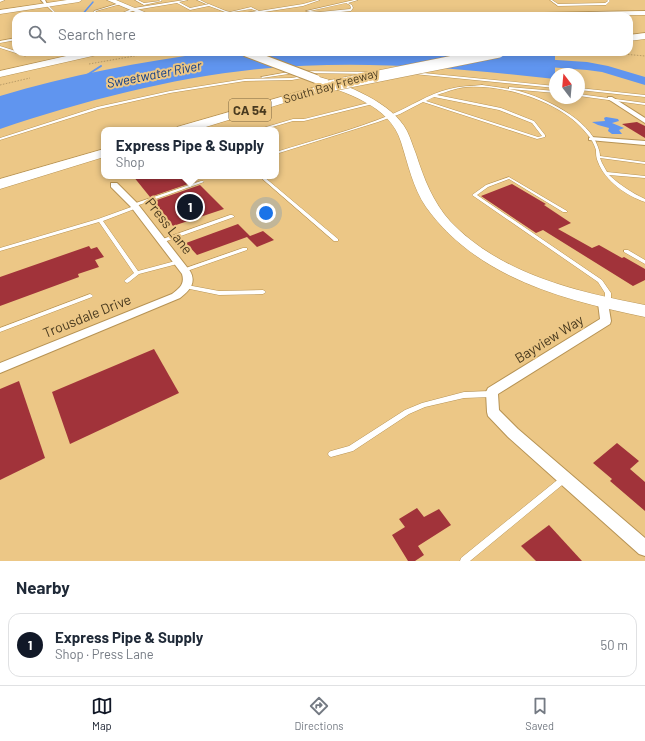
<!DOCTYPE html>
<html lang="en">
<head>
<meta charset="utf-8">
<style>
	:root { --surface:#fff; --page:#f6f6f7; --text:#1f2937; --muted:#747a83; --line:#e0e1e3; --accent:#111827 }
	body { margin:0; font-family:Barlow,sans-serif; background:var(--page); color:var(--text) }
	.compass { position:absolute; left:549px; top:68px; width:36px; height:36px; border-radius:50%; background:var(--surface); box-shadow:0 2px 10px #0003; rotate:344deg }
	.you { position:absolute; left:266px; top:213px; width:14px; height:14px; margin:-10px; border:3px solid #fff; border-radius:50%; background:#1a73e8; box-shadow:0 0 0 6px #1a73e833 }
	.badge { display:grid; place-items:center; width:26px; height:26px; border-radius:50%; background:var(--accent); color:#fff; font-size:13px; font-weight:700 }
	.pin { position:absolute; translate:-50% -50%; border:2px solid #fff; box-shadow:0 1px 4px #0006 }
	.popup { position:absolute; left:101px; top:127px; width:178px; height:52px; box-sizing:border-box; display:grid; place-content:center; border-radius:8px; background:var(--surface); filter:drop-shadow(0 1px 3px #0005); font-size:13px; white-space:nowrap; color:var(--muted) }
	.popup b { font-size:15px; color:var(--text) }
	.popup::after { content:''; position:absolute; left:50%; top:100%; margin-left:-8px; border:8px solid transparent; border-top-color:var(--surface) }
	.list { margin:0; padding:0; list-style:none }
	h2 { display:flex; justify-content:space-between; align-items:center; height:52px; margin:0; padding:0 16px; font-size:17px }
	h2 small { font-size:13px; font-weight:400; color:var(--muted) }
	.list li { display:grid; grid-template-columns:26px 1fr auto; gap:12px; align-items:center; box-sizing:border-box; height:64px; margin:0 8px 8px; padding:0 8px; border:1px solid var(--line); border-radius:12px }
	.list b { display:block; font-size:15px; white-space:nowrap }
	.list p { margin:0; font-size:13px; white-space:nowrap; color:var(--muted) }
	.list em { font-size:13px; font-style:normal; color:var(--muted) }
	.icon { flex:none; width:22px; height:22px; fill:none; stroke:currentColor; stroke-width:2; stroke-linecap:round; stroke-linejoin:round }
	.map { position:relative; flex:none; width:645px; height:561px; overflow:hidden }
	.search { position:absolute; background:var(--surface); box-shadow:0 2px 10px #0003; left:12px; right:12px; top:12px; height:44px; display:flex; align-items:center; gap:10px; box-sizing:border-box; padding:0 14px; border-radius:12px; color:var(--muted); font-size:15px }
	.sheet { height:124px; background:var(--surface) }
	nav { display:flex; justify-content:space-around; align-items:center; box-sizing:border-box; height:56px; border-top:1px solid var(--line); background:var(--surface); font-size:11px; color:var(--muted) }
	nav a { display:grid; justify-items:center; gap:2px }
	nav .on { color:var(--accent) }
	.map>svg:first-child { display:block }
	.water { fill:#6095ef }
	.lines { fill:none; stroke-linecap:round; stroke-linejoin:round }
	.stream-far1 { stroke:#6095ef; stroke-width:1.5 }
	.stream { stroke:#6095ef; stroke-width:2 }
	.river { fill:#6095ef; fill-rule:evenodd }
	.building { fill:#a1333a }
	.lane-casing { stroke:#b79354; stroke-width:1 }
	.street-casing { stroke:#b79354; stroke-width:2 }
	.secondary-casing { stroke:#b79354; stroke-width:1 }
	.highway-casing { stroke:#b79354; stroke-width:1 }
	.path { stroke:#b99b66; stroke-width:1; stroke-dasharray:1.5 1.5; stroke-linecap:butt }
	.lane { fill:#fff; fill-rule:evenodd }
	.street { fill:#fff; fill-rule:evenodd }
	.secondary { fill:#fff; fill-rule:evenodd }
	.highway { fill:#fff; fill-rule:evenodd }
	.secondary-bridge-casing { stroke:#b79354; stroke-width:10; stroke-linecap:butt }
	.highway-bridge-casing { stroke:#b79354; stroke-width:12; stroke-linecap:butt }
	.secondary-bridge { stroke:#fff; stroke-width:8 }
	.highway-bridge { stroke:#fff; stroke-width:11 }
	.labels { text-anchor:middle; stroke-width:4; stroke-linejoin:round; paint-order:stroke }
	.far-street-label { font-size:12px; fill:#493a1f; stroke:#ecc786 }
	.far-water-label { font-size:13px; font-style:italic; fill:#0c3b8a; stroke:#ecc786 }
	.shield { fill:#ecc786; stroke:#7a643e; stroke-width:1 }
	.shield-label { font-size:13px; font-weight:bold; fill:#493a1f }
	.street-label { font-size:14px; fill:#493a1f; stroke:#ecc786 }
</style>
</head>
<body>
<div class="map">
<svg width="645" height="561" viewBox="0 0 645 561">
	<rect width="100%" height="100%" fill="#ecc786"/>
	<!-- water -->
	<g class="water">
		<path d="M212,52H539L555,53V79C457,68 358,59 259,69C171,78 83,101 0,129V96C69,75 140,62 212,52Z"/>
		<polygon points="606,117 618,119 619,121 612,123 624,128 619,130 622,134 612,134 608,131 609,128 598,125 592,122 605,121 604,118"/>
	</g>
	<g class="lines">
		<!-- stream-far1 -->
		<polyline class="stream-far1" points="81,16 93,2"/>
		<!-- stream -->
		<polyline class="stream" points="87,75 101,66"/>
		<!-- river -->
		<polygon class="river" points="526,58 587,62 608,66 645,77 645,85 602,72 587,70 522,65 520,62 522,59"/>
	</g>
	<!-- building -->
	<g class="building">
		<polygon points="637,122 645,126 645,138 622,124"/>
		<polygon points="133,176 192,176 197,181 150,197"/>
		<polygon points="512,184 546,204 544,205 571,223 558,229 592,248 599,245 622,258 624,257 645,269 645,280 633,286 543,230 536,233 481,196"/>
		<polygon points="200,185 224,209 173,226 154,201"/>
		<polygon points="238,224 250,236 263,231 274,240 257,247 247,237 197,255 186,243"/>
		<polygon points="89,246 91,249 97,247 104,257 95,260 99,267 78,274 79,277 0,306 0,277"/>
		<polygon points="154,349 179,393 70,444 52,392"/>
		<polygon points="19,381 45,458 0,480 0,389"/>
		<polygon points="617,443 639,461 630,469 645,482 645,511 610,481 612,479 593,463"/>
		<polygon points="417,508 424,517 439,509 451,525 418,546 424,555 415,561 408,561 392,535 405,527 399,519"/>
		<polygon points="549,525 582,561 536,561 521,546"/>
	</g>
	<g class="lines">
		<defs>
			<g id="lane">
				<polygon points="0,0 5,0 0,2"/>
				<polygon points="135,0 138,0 144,3 160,1 159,0 161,0 162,1 144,5"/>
				<path d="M184,0H188L179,2L190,8L209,4L226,11L230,12L251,7L259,11L303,4L317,0H320L303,6L244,15L225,12L209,6L190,10L177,3L135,10L124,14L112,16L122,13L134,8ZM251,9L257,11L244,13L233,12Z"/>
				<polygon points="197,0 200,0 208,4 206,4"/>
				<path d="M354,0H358L348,3L352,5L353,8L351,11L320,14L306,11ZM346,3L350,5L351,8L350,9L320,12L310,11Z"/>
				<polygon points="550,0 552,0 558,4 605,3 608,1 607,0 609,0 610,1 606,5 558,6"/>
				<polygon points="120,3 121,4 96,11 94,15 92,15 94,11"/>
				<polygon points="46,5 48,5 57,14 55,14"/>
				<polygon points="16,38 16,40 0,43 0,41"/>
				<path d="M0,46L16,51V52C19,52 22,54 25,54C29,54 33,52 37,52L25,56L0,48Z"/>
				<polygon points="294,71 295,71 295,73 262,78 261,77"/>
				<polygon points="302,71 374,72 375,73 374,74 301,73 301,71"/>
				<polygon points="413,72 555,86 555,88 414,74 413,74"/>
				<polygon points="307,75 308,75 308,77 292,80 245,81 170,93 99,109 0,140 0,138 97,107 170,91 245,79 292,78"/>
				<path d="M482,85C495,87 507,88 519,91C545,98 589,119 598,147C599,150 600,153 600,156L645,162V164L600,158L602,163L607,172L645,176V178L609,175C620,185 632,193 645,199V202C627,196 605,181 598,162C596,158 596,154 596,150C594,144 591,138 587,134C563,102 504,84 466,87C456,88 446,92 437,95L501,108L534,121L545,135V137L537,139L423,102L400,114L378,122L276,154V152C314,140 353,130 390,115C410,107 428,94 449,89C460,86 471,86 482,85ZM434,97L499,110L532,123L542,136L538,137L426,101Z"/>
				<polygon points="509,87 555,91 555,93 510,89 509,89"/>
				<polygon points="579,88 645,95 645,97 579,90"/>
				<polygon points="579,94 645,103 645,105 579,96"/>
				<polygon points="372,102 373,102 373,104 304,121 293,121 262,130 256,130 293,119 304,119"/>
				<polygon points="259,176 263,176 338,239 338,241 334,241"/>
				<polygon points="509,177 567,211 567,212 563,212 509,179 488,187 477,195 602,280 611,293 611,303 610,304 608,305 605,303 605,293 598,282 472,195 486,185"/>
				<polygon points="201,181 203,181 204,182 136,206 137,206 137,208 103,221 138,271 179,260 181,262 181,263 139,274 129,282 127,283 124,281 134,273 99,222 0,251 0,248 98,219 134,206 133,206 133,204"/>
				<polygon points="230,215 232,215 234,216 234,217 164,242 162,242 160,241 160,240"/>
				<polygon points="243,248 247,248 247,250 187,271 185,272 183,270 183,269"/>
				<polygon points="624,250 628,250 645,260 645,264 624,252"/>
				<polygon points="187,285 219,291 263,290 266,292 263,294 219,295 185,288 184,287"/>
				<polygon points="90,294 92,295 93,296 92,297 0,332 0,328"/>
				<polygon points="491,391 493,392 494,394 493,396 491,397 464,398 425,407 409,414 353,451 331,457 329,456 328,454 329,452 331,451 349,446 405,410 422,403 464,392"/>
				<polygon points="564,476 567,477 568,479 567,481 470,561 460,561 461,558 561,477"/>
			</g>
			<g id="street">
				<polygon points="41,0 45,0 48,6 46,6"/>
				<polygon points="608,97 612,97 645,118 645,123 608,99"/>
				<polygon points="591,137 645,141 645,145 589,140 589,138"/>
				<path d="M111,183H117L137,203L190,271C197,283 189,291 180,298L0,373V363L172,294C180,288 185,284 182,274L131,207L111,187Z"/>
				<polygon points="603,299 607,300 608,303 611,321 610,324 498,394 499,410 518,429 645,538 645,556 639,554 508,437 488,416 487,412 486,392 488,388 600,319 598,303 599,300"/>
			</g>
			<g id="secondary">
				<polygon points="67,0 82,0 79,2 0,14 0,10"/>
				<polygon points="107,0 116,0 154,16 145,16"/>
				<path d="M316,76C346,84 393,103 407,131C411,139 413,147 416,154C424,179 433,202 450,221C500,274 577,292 645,305V317C564,300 477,278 426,207C413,188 408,164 401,142C390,105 346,93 313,81L312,79Z"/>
			</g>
			<g id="highway">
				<polygon points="645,11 645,15 527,16 531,13"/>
				<polygon points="645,33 645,39 629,41 629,35"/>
				<polygon points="84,52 102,52 97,55 0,77 0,71"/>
				<polygon points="329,83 335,86 333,88 196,130 176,130 177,127"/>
				<polygon points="104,149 104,157 0,189 0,179"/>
			</g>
		</defs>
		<!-- lane casing -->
		<use href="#lane" class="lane-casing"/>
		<!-- street casing -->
		<use href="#street" class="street-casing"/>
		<!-- secondary casing -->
		<use href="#secondary" class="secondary-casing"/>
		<!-- highway casing -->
		<use href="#highway" class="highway-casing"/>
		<!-- path -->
		<g class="path">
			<polyline points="601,52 645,56"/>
			<polyline points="89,64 157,52"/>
			<polyline points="0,85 30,78"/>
		</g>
		<!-- lane -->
		<use href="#lane" class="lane"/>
		<!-- street -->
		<use href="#street" class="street"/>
		<!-- secondary -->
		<use href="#secondary" class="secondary"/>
		<!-- highway -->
		<use href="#highway" class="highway"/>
		<defs>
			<polyline id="secondary-bridge" points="245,52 316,79"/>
			<polyline id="highway-bridge" points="329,86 499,52"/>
		</defs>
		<!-- secondary-bridge casing -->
		<use href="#secondary-bridge" class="secondary-bridge-casing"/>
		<!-- highway-bridge casing -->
		<use href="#highway-bridge" class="highway-bridge-casing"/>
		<!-- secondary-bridge -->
		<use href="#secondary-bridge" class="secondary-bridge"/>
		<!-- highway-bridge -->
		<use href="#highway-bridge" class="highway-bridge"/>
	</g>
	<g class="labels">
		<!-- far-street labels -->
		<g class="far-street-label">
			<text transform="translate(331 86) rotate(-16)" y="4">South Bay Freeway</text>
		</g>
		<!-- far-water labels -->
		<g class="far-water-label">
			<text transform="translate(154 74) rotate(-11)" y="5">Sweetwater River</text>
		</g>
		<!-- shield labels -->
		<rect class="shield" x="229" y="99" width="42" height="22" rx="3"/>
		<g class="shield-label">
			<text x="250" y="115">CA 54</text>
		</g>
		<!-- street labels -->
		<g class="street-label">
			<text transform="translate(169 226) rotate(52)" y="5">Press Lane</text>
			<text transform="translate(87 316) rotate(-22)" y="5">Trousdale Drive</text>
			<text transform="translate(549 339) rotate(-32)" y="5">Bayview Way</text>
		</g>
	</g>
</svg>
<svg class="compass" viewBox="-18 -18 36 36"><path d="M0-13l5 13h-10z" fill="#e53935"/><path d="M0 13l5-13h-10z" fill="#747a83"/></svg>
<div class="you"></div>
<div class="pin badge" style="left:190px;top:207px">1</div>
<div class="popup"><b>Express Pipe &amp; Supply</b>Shop</div>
<div class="search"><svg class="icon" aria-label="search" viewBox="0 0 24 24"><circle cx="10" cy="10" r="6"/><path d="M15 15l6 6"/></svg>Search here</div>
</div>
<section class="sheet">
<h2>Nearby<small></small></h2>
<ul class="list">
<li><span class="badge">1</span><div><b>Express Pipe &amp; Supply</b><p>Shop · Press Lane</p></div><em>50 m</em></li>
</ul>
</section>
<nav>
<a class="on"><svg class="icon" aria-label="map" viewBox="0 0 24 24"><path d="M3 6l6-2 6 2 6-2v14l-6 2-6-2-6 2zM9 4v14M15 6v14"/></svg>Map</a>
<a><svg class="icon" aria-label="directions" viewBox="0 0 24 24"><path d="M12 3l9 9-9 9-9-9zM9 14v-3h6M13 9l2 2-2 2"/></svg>Directions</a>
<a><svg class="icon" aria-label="saved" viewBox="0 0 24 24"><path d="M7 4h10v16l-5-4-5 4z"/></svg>Saved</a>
</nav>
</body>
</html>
